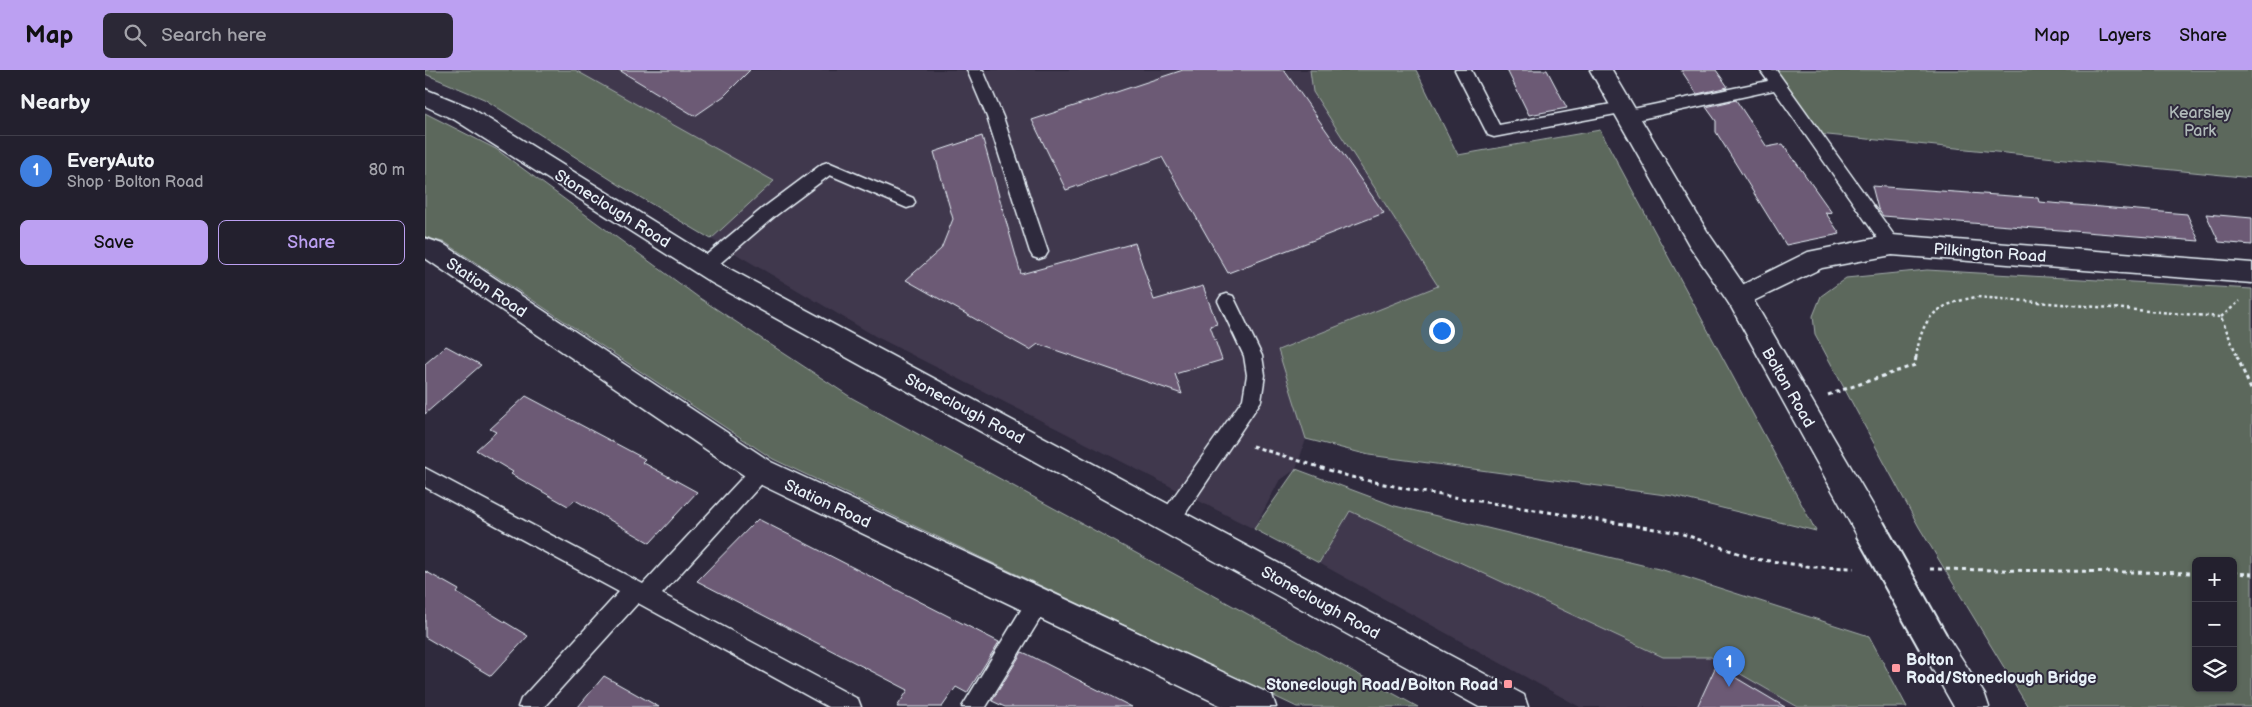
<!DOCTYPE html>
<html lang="en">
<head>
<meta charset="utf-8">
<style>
	:root { --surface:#23202e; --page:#2b2836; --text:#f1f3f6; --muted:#a3a3aa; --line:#403e4a; --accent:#bca0f2 }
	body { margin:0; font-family:"Balsamiq Sans",sans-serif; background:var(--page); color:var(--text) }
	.controls { position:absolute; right:15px; bottom:15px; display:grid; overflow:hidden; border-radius:8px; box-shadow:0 1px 4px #0004 }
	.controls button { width:45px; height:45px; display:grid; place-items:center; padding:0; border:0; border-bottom:1px solid var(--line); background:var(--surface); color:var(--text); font:25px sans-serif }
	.you { position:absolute; left:1016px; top:260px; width:18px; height:18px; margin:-12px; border:4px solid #fff; border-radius:50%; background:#1a73e8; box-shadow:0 0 0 8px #1a73e833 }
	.badge { display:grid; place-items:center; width:32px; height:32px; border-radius:50%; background:var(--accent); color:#fff; font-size:16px; font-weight:700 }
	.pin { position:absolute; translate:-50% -41px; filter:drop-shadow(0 1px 2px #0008) }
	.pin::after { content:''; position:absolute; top:26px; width:18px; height:15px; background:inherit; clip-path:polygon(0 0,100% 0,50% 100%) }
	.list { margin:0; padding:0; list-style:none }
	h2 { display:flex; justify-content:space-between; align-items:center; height:65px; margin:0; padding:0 20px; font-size:21px }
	h2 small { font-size:16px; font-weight:400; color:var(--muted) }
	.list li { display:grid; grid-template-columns:32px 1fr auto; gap:15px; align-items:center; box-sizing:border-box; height:70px; padding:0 20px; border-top:1px solid var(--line) }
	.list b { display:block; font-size:19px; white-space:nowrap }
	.list p { margin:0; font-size:16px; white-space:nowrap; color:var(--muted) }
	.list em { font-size:16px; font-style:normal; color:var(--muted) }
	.actions { display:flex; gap:10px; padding:15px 20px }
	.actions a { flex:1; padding:11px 0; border:1px solid var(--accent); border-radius:8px; text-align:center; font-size:18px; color:var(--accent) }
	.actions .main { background:var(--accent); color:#111 }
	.icon { flex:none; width:28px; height:28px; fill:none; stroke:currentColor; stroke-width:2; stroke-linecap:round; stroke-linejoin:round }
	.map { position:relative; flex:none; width:1827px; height:637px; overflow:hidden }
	header { display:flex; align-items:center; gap:30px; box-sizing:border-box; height:70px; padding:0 25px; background:var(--accent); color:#111 }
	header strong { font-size:24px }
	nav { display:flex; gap:28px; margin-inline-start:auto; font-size:18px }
	.search { width:350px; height:45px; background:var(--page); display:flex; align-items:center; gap:12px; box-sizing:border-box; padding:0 18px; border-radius:8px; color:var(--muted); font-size:19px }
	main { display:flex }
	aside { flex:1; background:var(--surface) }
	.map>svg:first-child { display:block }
	.built { fill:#41384e }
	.green { fill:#5c675b; stroke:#a2acaa; fill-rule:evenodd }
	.building { fill:#6c5a75; stroke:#e8f1f8 }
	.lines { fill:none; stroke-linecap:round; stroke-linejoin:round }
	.service-casing { stroke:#e8f1f8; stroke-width:3 }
	.minor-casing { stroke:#e8f1f8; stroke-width:3 }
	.primary-casing { stroke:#e8f1f8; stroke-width:3 }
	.path-far1 { stroke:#e8f1f8; stroke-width:2.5; stroke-dasharray:3 3; stroke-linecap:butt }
	.path { stroke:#e8f1f8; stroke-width:3; stroke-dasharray:4 4; stroke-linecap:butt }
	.service { fill:#2f2a3d; fill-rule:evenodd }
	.minor { fill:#2f2a3d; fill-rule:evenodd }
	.primary { fill:#2f2a3d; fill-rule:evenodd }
	.primary-bridge-casing { stroke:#e8f1f8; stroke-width:34; stroke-linecap:butt }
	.primary-bridge { stroke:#2f2a3d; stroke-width:30 }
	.poi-dot { fill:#ff9aa2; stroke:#2f2a3d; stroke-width:2 }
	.labels { text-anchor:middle; stroke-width:4; stroke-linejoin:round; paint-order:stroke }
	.park-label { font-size:16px; fill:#b0bab9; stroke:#2f2a3d }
	.street-label { font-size:16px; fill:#e8f1f8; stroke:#2f2a3d }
	.poi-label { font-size:16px; font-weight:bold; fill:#e8f1f8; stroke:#2f2a3d; text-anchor:start }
</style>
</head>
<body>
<header>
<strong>Map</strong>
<div class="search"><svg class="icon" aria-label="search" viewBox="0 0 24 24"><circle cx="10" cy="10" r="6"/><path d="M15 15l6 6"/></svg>Search here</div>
<nav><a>Map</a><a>Layers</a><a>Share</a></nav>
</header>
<main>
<aside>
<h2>Nearby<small></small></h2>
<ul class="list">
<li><span class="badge" style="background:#3f7fe0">1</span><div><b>EveryAuto</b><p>Shop · Bolton Road</p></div><em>80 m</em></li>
</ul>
<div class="actions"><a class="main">Save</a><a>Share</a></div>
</aside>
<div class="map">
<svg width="1827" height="637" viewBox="0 0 1827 637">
	<rect width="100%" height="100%" fill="#2f2a3d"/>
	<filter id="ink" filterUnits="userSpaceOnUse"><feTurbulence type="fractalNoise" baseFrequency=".02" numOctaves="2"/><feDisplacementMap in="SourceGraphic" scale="10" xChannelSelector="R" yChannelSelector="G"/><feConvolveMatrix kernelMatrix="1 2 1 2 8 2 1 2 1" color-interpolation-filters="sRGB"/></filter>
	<g filter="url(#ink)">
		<!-- built -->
		<g class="built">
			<polygon points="150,0 885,0 888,22 1014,216 853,280 881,369 871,399 854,411 829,459 450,266 286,169 348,111"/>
			<polygon points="925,441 1238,587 1286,587 1373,637 1155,637 894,493"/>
		</g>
		<!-- green -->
		<g class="green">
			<polygon points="0,0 150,0 349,111 286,169 196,116 59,29 0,4"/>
			<polygon points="885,0 991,0 1033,85 1175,60 1391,461 1248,426 944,385 881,369 853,280 1013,216 888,22"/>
			<polygon points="1347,0 1827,0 1827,108 1393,64"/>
			<polygon points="0,43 71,79 273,227 427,328 993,637 872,637 348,389 21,173 0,167"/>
			<path d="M1502,200L1827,219V637H1603L1494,457L1390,264L1388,246L1396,226L1421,208ZM1771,491H1808V618H1771Z"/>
			<polygon points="871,399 970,436 1238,500 1444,566 1482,637 1373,637 1286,587 1238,587 925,441 894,493 829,459"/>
		</g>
		<!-- building -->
		<g class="building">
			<polygon points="194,0 325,0 299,26 270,46"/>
			<polygon points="758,0 859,0 959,143 803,203 737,87 641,120 607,50"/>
			<polygon points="1082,0 1122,0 1142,38 1104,45"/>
			<polygon points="1256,0 1291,0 1303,17 1272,24"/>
			<polygon points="1311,30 1342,77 1358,74 1407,143 1400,142 1415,164 1361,175 1291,62 1291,51 1281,37"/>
			<polygon points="557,66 596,204 710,173 729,230 778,216 792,254 785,256 797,290 750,304 757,324 613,274 605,280 481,210 516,179 528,149 509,82"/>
			<polygon points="1447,116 1613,128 1614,132 1762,144 1774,171 1458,146 1453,139"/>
			<polygon points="1781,144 1827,148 1827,175 1794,172"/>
			<polygon points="21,276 56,295 0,344 0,294"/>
			<polygon points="101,326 220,389 217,392 272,422 225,473 150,430 143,436 86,404 88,402 51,380 71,362 65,359"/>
			<polygon points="333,449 574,572 542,623 531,617 517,637 472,637 483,620 272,511"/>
			<polygon points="0,501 34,520 32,523 103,566 66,606 0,567"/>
			<polygon points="597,582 602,584 707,637 580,637 567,631"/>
			<polygon points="1291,596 1360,637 1272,637"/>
			<polygon points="179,606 234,637 153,637"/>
		</g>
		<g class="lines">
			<defs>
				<g id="service">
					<polygon points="542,0 558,0 578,47 623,182 620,187 614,189 608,187 605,182 562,47"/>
					<polygon points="1030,0 1046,0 1074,55 1197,32 1202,33 1205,37 1203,40 1343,11 1335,0 1351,0 1476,175 1473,180 1467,182 1461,180 1349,20 1202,52 1196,50 1194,46 1196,43 1069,67 1063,65 1061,61"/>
					<polygon points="403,92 488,128 490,132 488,136 482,138 405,105 350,146 286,201 280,203 274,201 271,196 274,191 338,138 397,94"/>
					<polygon points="802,224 808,226 837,286 840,305 836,331 752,456 745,458 738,456 735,449 738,442 818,329 822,305 819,286 793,231 796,226"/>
					<polygon points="336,392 343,395 346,401 343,407 237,524 433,629 436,637 403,637 213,533 119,637 93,637 96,629 194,522 0,417 0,398 218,514 329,395"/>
					<polygon points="613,522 621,525 624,532 621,539 561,637 537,637 605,525"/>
				</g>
				<g id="minor">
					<polygon points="1467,165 1827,193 1827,213 1467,185 1397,198 1314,238 1305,235 1301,228 1305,221 1383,182"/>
					<polygon points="0,168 20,175 346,392 847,625 851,637 799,637 326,410 0,188"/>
				</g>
				<g id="primary">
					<polygon points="1165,0 1187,0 1282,161 1323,221 1456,449 1460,459 1456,469 1445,473 1434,469 1305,235 1264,175"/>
					<polygon points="0,19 46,38 305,199 1099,625 1103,637 1054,637 287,213 30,50 0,36"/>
					<polygon points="1508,556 1519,561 1560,625 1564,637 1529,637 1492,572 1497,561"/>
				</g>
			</defs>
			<!-- service casing -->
			<use href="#service" class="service-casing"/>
			<!-- minor casing -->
			<use href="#minor" class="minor-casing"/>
			<!-- primary casing -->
			<use href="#primary" class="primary-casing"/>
			<!-- path-far1 -->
			<g class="path-far1">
				<polyline points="1796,247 1815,231"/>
				<path d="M1491,288C1497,246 1510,235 1551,227L1796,247L1813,288"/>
			</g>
			<!-- path -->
			<g class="path">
				<polyline points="1812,286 1827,322"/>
				<polyline points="1403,325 1490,295 1491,286"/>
				<polyline points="827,376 926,407 997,422 1255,463 1330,489 1389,497 1429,498"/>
				<polyline points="1505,499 1771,503"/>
				<polyline points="1808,503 1827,504"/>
			</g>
			<!-- service -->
			<use href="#service" class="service"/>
			<!-- minor -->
			<use href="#minor" class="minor"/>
			<!-- primary -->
			<use href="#primary" class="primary"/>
			<defs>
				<polyline id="primary-bridge" points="1445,459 1508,572"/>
			</defs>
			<!-- primary-bridge casing -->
			<use href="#primary-bridge" class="primary-bridge-casing"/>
			<!-- primary-bridge -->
			<use href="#primary-bridge" class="primary-bridge"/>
		</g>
	</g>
	<!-- markers -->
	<g class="poi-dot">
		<rect x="1466" y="593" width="10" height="10" rx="2.5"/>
		<rect x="1078" y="609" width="10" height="10" rx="2.5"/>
	</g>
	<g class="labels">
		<!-- park labels -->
		<g class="park-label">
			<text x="1775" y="48">Kearsley<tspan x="1775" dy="18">Park</tspan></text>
		</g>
		<!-- street labels -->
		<g class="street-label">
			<text transform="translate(188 138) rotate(32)" y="6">Stoneclough Road</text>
			<text transform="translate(1565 182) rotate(4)" y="6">Pilkington Road</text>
			<text transform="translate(62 217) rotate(34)" y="6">Station Road</text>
			<text transform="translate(1364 317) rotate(60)" y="6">Bolton Road</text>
			<text transform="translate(540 338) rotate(28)" y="6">Stoneclough Road</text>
			<text transform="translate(403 433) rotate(25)" y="6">Station Road</text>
			<text transform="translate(896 532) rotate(29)" y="6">Stoneclough Road</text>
		</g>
		<!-- poi labels -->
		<g class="poi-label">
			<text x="1481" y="595">Bolton<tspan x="1481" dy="18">Road/Stoneclough Bridge</tspan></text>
			<text x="1073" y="620" text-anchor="end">Stoneclough Road/Bolton Road</text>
		</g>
	</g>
</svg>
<div class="controls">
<button>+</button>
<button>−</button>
<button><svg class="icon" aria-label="layers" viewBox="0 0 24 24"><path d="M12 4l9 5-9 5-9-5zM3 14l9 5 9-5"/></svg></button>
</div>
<div class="you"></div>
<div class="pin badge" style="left:1304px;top:617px;background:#3f7fe0">1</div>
</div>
</main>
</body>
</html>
